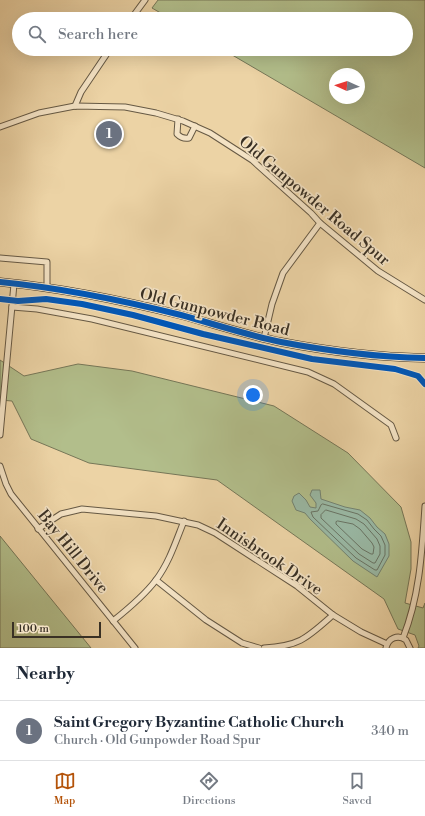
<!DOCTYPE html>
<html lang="en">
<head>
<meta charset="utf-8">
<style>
	:root { --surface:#fff; --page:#f6f6f7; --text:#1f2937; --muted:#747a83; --line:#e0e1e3; --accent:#b45309 }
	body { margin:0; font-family:"Libre Bodoni",serif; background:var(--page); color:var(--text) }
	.compass { position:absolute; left:329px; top:68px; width:36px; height:36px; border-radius:50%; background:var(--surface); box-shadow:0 4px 16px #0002; rotate:273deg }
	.scale { position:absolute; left:12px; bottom:10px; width:89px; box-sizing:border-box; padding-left:4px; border:2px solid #393024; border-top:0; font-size:11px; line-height:14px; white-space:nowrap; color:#393024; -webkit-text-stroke:3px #f3e2c4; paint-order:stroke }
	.you { position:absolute; left:253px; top:395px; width:14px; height:14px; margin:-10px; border:3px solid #fff; border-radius:50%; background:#1a73e8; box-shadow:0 0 0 6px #1a73e833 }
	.badge { display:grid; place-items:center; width:26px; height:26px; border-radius:50%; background:var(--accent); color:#fff; font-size:13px; font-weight:700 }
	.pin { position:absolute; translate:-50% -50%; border:2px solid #fff; box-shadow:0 1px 4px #0006 }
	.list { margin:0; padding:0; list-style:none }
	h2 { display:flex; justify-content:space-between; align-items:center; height:52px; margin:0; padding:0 16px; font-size:17px }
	h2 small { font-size:13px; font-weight:400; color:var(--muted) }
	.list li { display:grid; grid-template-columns:26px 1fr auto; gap:12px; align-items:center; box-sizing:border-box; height:60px; padding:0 16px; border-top:1px solid var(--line) }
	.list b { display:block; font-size:15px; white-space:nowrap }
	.list p { margin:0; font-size:13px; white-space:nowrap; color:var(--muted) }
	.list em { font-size:13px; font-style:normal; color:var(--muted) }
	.icon { flex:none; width:22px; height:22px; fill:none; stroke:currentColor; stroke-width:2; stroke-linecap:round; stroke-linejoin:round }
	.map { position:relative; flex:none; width:425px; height:648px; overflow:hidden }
	.search { position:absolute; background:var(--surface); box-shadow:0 4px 16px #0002; left:12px; right:12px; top:12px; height:44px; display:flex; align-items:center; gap:10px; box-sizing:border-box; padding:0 14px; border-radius:22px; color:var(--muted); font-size:15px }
	.sheet { height:112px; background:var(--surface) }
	nav { display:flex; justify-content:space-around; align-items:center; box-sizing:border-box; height:56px; border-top:1px solid var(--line); background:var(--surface); font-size:11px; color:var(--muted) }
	nav a { display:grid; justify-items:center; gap:2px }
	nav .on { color:var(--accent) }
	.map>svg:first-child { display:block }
	.green { fill:#b2be8b; stroke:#767758; fill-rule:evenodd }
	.water { fill:#99b8a4; stroke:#738271 }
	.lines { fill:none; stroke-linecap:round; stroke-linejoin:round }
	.shore { stroke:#697464; stroke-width:1 }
	.street-casing { stroke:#665944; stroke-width:7 }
	.secondary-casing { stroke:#393024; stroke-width:9 }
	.street { stroke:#f3e2c4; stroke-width:5 }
	.secondary { stroke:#f3e2c4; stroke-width:7 }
	.cycleway-casing { stroke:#f3e2c4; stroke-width:8 }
	.cycleway { stroke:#0057b8; stroke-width:6 }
	.labels { text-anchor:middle; stroke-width:3.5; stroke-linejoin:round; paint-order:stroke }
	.street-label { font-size:16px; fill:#393024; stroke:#f3e2c4 }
</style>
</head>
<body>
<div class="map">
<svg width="425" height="648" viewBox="0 0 425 648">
	<rect width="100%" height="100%" fill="#ecd3a5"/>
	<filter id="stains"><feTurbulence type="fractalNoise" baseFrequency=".005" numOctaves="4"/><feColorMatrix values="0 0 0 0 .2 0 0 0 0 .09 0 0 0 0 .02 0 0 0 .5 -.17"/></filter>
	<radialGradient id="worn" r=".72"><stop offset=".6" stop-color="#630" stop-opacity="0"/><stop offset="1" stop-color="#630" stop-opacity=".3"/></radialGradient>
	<!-- green -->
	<g class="green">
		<path d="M158,0H425V168L222,49H406V19H171L152,8ZM335,74H359V98H335Z"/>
		<polygon points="0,360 24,376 78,364 132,371 274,406 348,453 401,507 411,542 411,569 405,603 423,608 425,603 425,648 418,648 419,646 415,635 398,629 384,599 217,480 89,463 31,439 12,401 0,400"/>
		<polygon points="0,536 91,648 0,648"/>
	</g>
	<!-- water -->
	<polygon class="water" points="312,490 320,490 321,499 345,507 360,510 370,518 377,527 385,534 389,544 389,556 377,577 353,561 310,519 305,513 296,510 292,501 294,496 299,493 306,500 310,507 316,508 316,503 310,495"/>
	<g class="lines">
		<!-- shore -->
		<g class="shore">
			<polygon points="323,504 358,514 367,520 374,529 381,536 385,545 385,555 377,570 375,570 356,558 313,517 311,512 318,511 321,505"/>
			<polygon points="326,510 356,519 364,524 377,539 380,546 380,554 375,563 373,563 359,554 321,518 321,515"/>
			<polygon points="338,521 353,524 360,529 372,543 374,547 373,554 371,554 362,549 336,524 336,522"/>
		</g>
		<defs>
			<g id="street">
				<polyline points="131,19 145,0"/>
				<polyline points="75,106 81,92 110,49"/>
				<path d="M178,119L177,134C181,138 184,139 189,138L195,126"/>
				<polyline points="0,127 39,113 75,106 125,107 156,113 183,121 210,133 252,160 311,213 320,223 378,271 425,300"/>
				<polyline points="0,258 47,262 47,287"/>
				<polyline points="12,307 37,309 92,319 308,372 334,384 391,425 396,438"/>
				<polyline points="264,338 272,304 283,273 320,223"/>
				<polyline points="0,435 14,284"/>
				<polyline points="0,466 6,484 11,494 135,648"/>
				<polyline points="38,529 61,514 82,509 156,516 198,525 215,533 297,586 333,615 361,632 387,644"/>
				<polyline points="156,580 206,620 242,643 259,648"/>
				<path d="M113,621C128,609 144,596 156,580C169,563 176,541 184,521"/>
				<path d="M403,638C420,595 422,551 425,506"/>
				<path d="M264,648C300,646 307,638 333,615"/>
				<path d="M386,648C388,638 398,634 406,640L410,648"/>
			</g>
			<path id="secondary" d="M0,282C62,288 121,300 181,315C214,324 247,335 281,342C328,351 377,357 425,358"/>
		</defs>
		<!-- street casing -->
		<use href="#street" class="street-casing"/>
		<!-- secondary casing -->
		<use href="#secondary" class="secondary-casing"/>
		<!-- street -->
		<use href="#street" class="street"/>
		<!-- secondary -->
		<use href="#secondary" class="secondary"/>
		<defs>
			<g id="cycleway">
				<path d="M0,282C62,288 121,300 181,315C214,324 247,335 281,342C328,351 377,357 425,358"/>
				<polyline points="0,299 18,301 46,299 82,304 133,315 203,334 312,359 395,369 418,376 425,384"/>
			</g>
		</defs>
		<!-- cycleway casing -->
		<use href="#cycleway" class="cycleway-casing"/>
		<!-- cycleway -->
		<use href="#cycleway" class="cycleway"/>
	</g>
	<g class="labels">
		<!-- street labels -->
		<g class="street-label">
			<text transform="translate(315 200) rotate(40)" y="6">Old Gunpowder Road Spur</text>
			<text transform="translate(215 311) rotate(14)" y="6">Old Gunpowder Road</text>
			<text transform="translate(74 551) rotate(51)" y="6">Bay Hill Drive</text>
			<text transform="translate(270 556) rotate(34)" y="6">Innisbrook Drive</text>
		</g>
	</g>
	<rect width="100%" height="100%" filter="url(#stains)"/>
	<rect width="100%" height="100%" fill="url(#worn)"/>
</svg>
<svg class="compass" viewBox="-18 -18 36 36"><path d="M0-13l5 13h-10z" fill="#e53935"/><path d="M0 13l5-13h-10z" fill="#747a83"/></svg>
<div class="scale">100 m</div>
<div class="you"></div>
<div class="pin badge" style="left:109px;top:134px;background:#6b7280">1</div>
<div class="search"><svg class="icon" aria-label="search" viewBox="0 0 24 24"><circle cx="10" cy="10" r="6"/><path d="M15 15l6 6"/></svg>Search here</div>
</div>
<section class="sheet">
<h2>Nearby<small></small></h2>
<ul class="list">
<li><span class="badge" style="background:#6b7280">1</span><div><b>Saint Gregory Byzantine Catholic Church</b><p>Church · Old Gunpowder Road Spur</p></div><em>340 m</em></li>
</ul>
</section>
<nav>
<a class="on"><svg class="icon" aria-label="map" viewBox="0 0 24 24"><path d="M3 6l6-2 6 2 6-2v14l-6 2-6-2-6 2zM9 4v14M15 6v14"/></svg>Map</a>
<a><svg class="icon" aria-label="directions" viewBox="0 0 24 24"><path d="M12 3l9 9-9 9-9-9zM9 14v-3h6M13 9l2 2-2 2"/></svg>Directions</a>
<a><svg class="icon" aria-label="saved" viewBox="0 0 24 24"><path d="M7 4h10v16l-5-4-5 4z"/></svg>Saved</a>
</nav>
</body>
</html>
